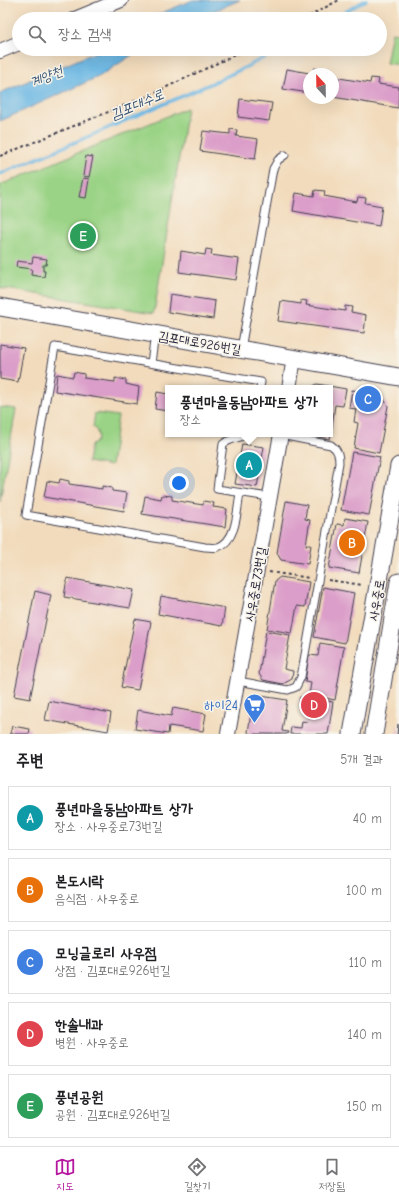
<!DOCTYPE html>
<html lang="ko">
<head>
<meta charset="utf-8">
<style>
	:root { --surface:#fff; --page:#f6f6f6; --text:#202124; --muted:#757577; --line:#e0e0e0; --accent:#b5179e }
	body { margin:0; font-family:"Comic Neue","Poor Story",sans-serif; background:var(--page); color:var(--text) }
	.compass { position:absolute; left:303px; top:68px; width:36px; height:36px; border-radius:50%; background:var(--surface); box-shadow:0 4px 16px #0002; rotate:338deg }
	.you { position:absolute; left:179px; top:483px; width:14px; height:14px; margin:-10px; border:3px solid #fff; border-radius:50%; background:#1a73e8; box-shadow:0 0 0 6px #1a73e833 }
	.badge { display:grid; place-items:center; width:26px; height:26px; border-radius:50%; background:var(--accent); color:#fff; font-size:13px; font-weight:700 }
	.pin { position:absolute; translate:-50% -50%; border:2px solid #fff; box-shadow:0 1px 4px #0006 }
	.popup { position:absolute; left:165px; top:385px; width:168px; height:52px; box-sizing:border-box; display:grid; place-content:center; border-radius:0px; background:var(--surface); filter:drop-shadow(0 1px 3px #0005); font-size:13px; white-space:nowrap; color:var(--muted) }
	.popup b { font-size:15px; color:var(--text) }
	.popup::after { content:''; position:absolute; left:50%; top:100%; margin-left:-8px; border:8px solid transparent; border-top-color:var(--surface) }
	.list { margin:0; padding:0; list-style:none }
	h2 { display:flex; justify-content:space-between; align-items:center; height:52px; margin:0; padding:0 16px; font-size:17px }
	h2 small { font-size:13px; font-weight:400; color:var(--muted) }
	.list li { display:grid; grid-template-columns:26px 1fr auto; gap:12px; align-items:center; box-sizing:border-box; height:64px; margin:0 8px 8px; padding:0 8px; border:1px solid var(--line); border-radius:0px }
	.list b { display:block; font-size:15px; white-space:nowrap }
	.list p { margin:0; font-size:13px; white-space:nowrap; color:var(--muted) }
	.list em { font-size:13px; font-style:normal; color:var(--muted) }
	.icon { flex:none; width:22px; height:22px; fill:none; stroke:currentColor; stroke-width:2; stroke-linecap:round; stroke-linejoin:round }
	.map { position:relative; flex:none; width:399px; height:734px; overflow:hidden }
	.search { position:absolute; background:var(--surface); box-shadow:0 4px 16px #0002; left:12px; right:12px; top:12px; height:44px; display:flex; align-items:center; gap:10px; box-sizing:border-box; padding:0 14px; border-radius:22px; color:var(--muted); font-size:15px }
	.sheet { height:412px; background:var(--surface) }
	nav { display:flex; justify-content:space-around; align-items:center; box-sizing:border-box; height:56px; border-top:1px solid var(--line); background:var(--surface); font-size:11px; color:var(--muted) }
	nav a { display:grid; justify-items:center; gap:2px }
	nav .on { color:var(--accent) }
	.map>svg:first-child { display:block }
	.green { fill:#9ad385; stroke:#5e7a60 }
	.water { fill:#6ab7e4; stroke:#466c90 }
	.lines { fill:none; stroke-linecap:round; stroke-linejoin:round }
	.stream { stroke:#6ab7e4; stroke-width:3.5 }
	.building { fill:#db9dc9 }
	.service-casing { stroke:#413e4e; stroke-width:9 }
	.minor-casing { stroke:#413e4e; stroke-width:16 }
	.tertiary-casing { stroke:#413e4e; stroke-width:19 }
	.path { stroke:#413e4e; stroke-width:2; stroke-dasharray:3 3; stroke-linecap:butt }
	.service { stroke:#fff; stroke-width:7 }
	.minor { stroke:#fff; stroke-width:14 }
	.tertiary { stroke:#fff; stroke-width:17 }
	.labels { text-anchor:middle; stroke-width:3; stroke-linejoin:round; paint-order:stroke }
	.street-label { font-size:13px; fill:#22223b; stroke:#f7f3e8 }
	.shop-label { font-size:13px; fill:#366cbe; stroke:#f7f3e8; text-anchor:end }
	.water-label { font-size:14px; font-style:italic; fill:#3b5676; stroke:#f7f3e8 }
</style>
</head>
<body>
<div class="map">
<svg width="399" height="734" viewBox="0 0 399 734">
	<rect width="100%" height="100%" fill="#f7f3e8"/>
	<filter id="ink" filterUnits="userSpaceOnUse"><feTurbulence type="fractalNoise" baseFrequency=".025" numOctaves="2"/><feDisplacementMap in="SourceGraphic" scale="8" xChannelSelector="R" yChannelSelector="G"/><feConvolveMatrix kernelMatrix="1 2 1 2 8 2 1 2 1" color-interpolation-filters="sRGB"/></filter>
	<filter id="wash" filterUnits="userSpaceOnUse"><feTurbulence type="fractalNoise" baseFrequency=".012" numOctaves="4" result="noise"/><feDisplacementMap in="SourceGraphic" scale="16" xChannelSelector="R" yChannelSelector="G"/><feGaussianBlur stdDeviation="0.9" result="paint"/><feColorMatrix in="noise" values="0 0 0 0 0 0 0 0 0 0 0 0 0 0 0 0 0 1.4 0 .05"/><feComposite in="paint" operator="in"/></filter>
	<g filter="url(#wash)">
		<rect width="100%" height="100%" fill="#f2dbbc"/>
		<!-- green -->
		<g class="green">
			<polygon points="392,32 399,33 399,65 386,63"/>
			<polygon points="187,108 154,313 0,288 0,185"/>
			<polygon points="0,407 16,409 0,502"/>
			<path d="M95,413L118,416L111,466L88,462L91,445C100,443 100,432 93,427Z"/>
		</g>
		<!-- water -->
		<g class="water">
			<polygon points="193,0 240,0 195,19 147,19"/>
			<polygon points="103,49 141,49 100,76 0,121 0,93"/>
		</g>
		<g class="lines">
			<!-- stream -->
			<g class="stream">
				<polyline points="333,19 366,0"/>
				<path d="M0,174C53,152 106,129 159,106C200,89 241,71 280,49"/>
			</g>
		</g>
		<g id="blocks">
			<!-- building -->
			<g class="building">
				<polygon points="314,68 319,69 319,74 313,74"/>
				<polygon points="287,69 309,73 309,93 283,89"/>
				<polygon points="333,77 370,83 371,78 379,79 378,84 399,87 398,108 333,97"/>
				<polygon points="240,99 272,103 269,121 238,117"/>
				<polygon points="230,129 237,130 236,136 258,139 255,159 200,151 203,131 230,134"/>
				<polygon points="86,156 93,157 89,177 83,176"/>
				<polygon points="83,178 89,179 86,198 79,197"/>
				<polygon points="315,190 325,191 324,196 357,202 358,197 366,198 365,203 382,206 379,226 293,211 296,193 314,196"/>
				<polygon points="206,249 212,250 211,255 239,259 236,280 179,272 181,251 205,255"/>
				<polygon points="33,257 47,259 46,265 43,265 43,271 45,271 44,277 31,275 32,269 16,267 17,261 32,263"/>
				<polygon points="170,294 215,301 213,319 168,312"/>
				<polygon points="301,300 307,301 306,305 345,311 345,306 352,307 351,312 366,315 364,333 278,321 281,301 301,304"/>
				<polygon points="0,344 24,348 18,382 0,379"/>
				<polygon points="74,372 84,374 84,378 115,382 115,378 126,380 126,384 139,387 137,404 55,391 57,374 73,377"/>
				<polygon points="317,384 346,389 343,406 335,405 331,433 330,388 310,388"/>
				<polygon points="352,390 381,395 388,406 379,453 354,448 358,423 354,422 356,409 349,408"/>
				<polygon points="157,392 168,394 168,411 155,409"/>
				<polygon points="306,434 331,434 330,439 306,435"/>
				<polygon points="242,444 264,447 257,487 235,484"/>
				<polygon points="352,452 380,457 369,515 341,510"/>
				<polygon points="60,479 69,481 69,484 102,489 102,486 112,488 112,491 127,493 124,511 44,497 47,481 59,483"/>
				<polygon points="162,495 172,496 172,500 203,505 204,501 214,503 213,507 227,509 225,527 142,514 145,496 161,499"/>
				<polygon points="286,501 307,505 305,519 310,520 306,545 311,545 308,564 281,560 277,553"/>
				<polygon points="345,518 368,522 359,573 329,568 337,524 344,525"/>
				<polygon points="280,577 309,582 305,607 297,606 292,633 267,629 275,581"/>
				<polygon points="67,578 134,590 130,608 64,597"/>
				<polygon points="323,587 354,593 345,643 314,637"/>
				<polygon points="35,591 51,595 30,699 14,696"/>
				<polygon points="161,596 225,608 222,626 158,614"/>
				<polygon points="135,619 151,622 138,690 121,687"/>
				<polygon points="266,631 290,635 284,669 293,671 292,679 283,684 263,680 259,674"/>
				<polygon points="320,643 344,647 335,700 309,695 311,683 305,682 309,655 318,656"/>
				<polygon points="254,695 287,700 282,731 288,732 287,734 249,734 248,732"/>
				<polygon points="300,697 333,702 328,734 290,734 291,727 301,728 302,721 307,722 310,707 299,706"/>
				<polygon points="49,701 111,713 108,731 45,720"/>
				<polygon points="173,708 206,714 203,731 169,726 168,734 135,729 138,710 171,716"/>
				<polygon points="398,724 399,734 397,734"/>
				<polygon points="12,726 30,729 29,734 10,734"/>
			</g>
		</g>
	</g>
	<g filter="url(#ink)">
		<use href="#blocks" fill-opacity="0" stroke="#413e4e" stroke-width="1"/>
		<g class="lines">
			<defs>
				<g id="service">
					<polyline points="241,349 273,169 278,160 285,155"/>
					<polyline points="151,363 155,334"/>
					<path d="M248,434C240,438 231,438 223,444L217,489L269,497"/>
					<path d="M240,493C237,510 237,541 218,547C214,548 209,547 205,547L26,515L55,347L261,382L260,388"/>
					<path d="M238,681L288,690L296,687L301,677L339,463C339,455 338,450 331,445L281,435"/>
				</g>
				<g id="minor">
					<polyline points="75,19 121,0"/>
					<polyline points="0,51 19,43"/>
					<polyline points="289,388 294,358"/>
					<polyline points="228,734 281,434"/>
				</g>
				<g id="tertiary">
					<polyline points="0,307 399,377"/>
					<polyline points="352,734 399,466"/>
					<polyline points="374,734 399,582"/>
				</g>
			</defs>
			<!-- service casing -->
			<use href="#service" class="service-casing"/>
			<!-- minor casing -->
			<use href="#minor" class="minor-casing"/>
			<!-- tertiary casing -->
			<use href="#tertiary" class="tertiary-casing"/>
			<!-- path -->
			<g class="path">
				<polyline points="304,19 339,0"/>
				<polyline points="0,156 150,95 247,49"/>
				<polyline points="269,572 310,578"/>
				<polyline points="328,580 363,585"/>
			</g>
			<!-- service -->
			<use href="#service" class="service"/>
			<!-- minor -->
			<use href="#minor" class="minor"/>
			<!-- tertiary -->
			<use href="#tertiary" class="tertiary"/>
		</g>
	</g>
	<!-- icons -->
	<defs>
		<symbol id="supermarket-pin" viewBox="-11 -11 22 30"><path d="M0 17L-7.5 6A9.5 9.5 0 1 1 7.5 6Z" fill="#3f7fe0" stroke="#f7f3e8"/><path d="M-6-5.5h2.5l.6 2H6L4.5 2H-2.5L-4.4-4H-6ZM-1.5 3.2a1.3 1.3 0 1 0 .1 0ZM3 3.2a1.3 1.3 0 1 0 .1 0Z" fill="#fff"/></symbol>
	</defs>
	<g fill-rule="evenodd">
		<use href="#supermarket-pin" x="242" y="692" width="25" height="34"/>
	</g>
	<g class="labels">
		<!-- street labels -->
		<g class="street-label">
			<text transform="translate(200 342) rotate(10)" y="5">김포대로926번길</text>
			<text transform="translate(255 584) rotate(-80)" y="5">사우중로73번길</text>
			<text transform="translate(376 600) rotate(-80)" y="5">사우중로</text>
		</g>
		<!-- shop labels -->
		<g class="shop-label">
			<text x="238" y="710">하이24</text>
		</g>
		<!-- water labels -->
		<g class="water-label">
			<text transform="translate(46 76) rotate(-23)" y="5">계양천</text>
			<text transform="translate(137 104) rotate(-23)" y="5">김포대수로</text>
		</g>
	</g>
</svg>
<svg class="compass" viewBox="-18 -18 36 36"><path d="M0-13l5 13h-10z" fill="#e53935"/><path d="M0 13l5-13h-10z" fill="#757577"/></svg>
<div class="you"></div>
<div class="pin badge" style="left:249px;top:465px;background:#0f9aa8">A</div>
<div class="popup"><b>풍년마을동남아파트 상가</b>장소</div>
<div class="pin badge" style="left:352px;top:543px;background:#e8710a">B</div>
<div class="pin badge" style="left:368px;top:399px;background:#3f7fe0">C</div>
<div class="pin badge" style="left:314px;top:705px;background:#e0444e">D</div>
<div class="pin badge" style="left:83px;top:236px;background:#2e9e5b">E</div>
<div class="search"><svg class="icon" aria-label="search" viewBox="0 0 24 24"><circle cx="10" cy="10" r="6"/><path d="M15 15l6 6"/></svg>장소 검색</div>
</div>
<section class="sheet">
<h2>주변<small>5개 결과</small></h2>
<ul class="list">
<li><span class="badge" style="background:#0f9aa8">A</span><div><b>풍년마을동남아파트 상가</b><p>장소 · 사우중로73번길</p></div><em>40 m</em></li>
<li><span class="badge" style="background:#e8710a">B</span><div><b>본도시락</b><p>음식점 · 사우중로</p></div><em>100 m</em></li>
<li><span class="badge" style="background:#3f7fe0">C</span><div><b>모닝글로리 사우점</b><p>상점 · 김포대로926번길</p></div><em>110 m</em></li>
<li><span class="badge" style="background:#e0444e">D</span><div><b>한솔내과</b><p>병원 · 사우중로</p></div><em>140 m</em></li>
<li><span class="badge" style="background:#2e9e5b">E</span><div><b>풍년공원</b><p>공원 · 김포대로926번길</p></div><em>150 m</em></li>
</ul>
</section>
<nav>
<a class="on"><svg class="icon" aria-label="map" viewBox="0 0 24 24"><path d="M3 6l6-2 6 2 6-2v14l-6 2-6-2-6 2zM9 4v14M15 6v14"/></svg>지도</a>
<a><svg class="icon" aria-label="directions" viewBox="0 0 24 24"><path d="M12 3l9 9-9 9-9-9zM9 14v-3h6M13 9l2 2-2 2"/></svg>길찾기</a>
<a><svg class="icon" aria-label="saved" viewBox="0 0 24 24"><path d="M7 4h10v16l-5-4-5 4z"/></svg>저장됨</a>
</nav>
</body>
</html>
